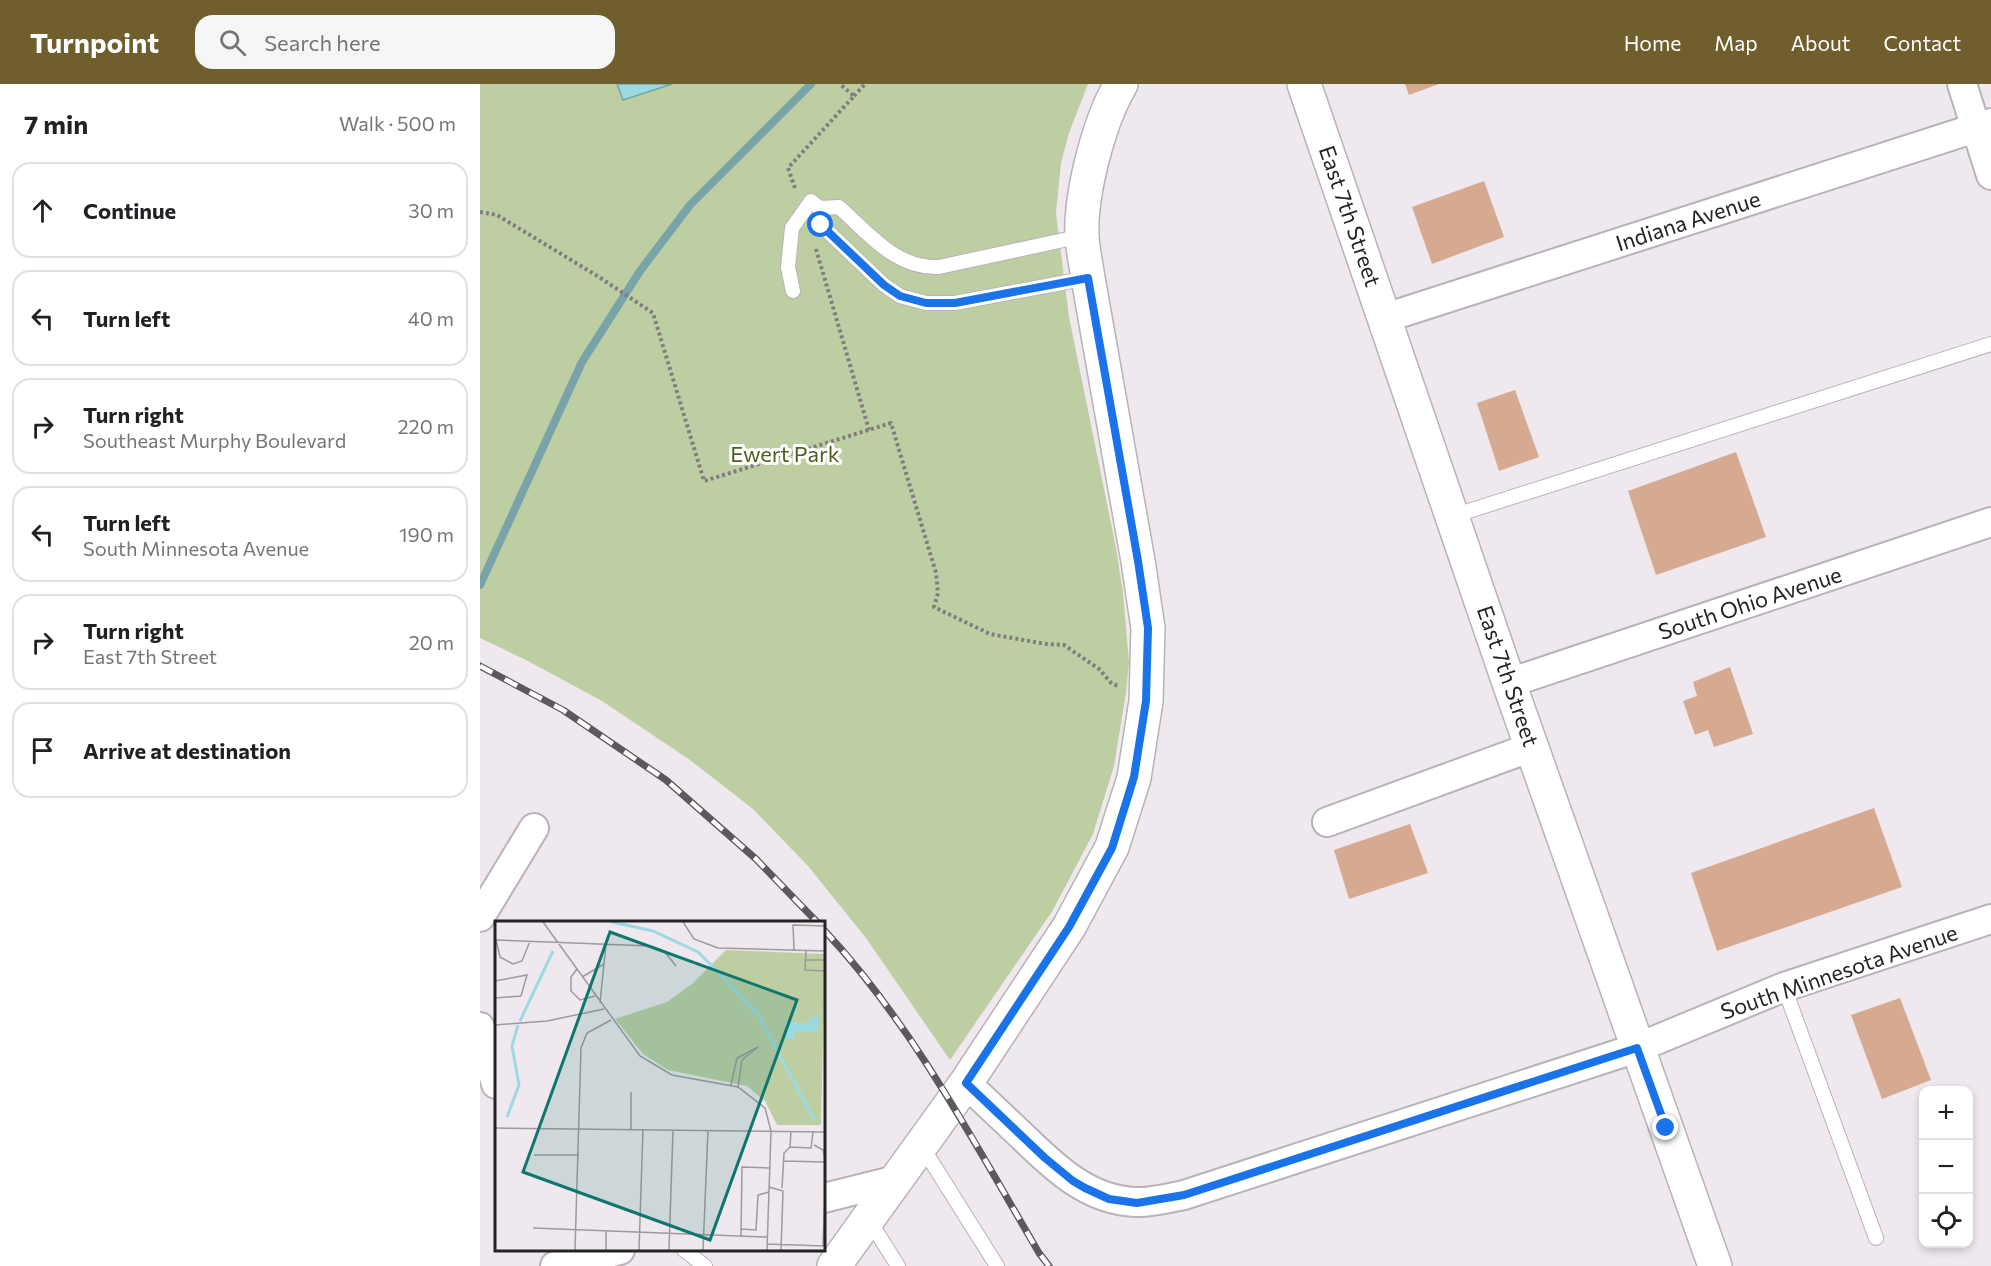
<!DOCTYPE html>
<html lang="en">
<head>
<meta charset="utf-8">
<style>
	:root { --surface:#fff; --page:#f6f6f6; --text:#202124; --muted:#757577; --line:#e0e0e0; --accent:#705f2d }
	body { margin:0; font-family:Commissioner,sans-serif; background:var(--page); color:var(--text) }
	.controls { position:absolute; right:18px; bottom:18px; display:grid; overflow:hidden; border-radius:12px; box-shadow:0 3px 9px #0003 }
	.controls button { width:54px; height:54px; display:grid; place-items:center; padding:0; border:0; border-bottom:2px solid var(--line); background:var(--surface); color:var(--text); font:30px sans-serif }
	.stop { position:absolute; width:18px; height:18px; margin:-14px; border:4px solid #1a73e8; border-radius:50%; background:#fff }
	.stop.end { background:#1a73e8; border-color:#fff; box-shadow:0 2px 6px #0008 }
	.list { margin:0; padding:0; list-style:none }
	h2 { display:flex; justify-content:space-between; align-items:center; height:78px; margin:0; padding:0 24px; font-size:26px }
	h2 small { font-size:20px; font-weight:400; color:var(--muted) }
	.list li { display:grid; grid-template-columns:39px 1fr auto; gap:18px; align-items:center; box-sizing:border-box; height:96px; margin:0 12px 12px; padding:0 12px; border:2px solid var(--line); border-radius:18px }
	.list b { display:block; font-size:22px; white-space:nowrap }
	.list p { margin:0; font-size:20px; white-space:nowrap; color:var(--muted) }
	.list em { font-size:20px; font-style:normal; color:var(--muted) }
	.icon { flex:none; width:33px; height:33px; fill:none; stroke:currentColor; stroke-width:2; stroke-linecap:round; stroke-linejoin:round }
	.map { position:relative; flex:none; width:1511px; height:1182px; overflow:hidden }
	header { display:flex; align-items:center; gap:36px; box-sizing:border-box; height:84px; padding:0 30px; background:var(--accent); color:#fff }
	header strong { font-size:28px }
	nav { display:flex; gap:33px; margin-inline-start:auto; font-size:21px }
	.search { width:420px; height:54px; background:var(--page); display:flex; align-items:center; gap:15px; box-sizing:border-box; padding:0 21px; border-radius:18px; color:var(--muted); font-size:22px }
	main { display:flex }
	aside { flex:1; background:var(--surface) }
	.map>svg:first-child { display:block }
	.green { fill:#becea3 }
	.water { fill:#9cdae2; stroke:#78a3a9; stroke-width:1.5 }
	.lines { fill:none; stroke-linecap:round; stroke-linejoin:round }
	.stream { stroke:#78a3a9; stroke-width:8 }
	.building { fill:#d6aa90 }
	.service-casing { stroke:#b9b2b9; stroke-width:16 }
	.minor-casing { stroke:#b9b2b9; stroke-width:32 }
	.tertiary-casing { stroke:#b9b2b9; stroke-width:36 }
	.primary-casing { stroke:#b9b2b9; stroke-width:36 }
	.path { stroke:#817c80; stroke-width:4; stroke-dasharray:3 3; stroke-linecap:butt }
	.service { stroke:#fff; stroke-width:14 }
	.minor { stroke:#fff; stroke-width:28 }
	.tertiary { stroke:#fff; stroke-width:33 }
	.primary { stroke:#fff; stroke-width:33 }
	.rail-casing { stroke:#5d585c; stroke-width:7 }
	.rail { stroke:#fff; stroke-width:4.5; stroke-dasharray:14; stroke-linecap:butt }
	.route { stroke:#1a73e8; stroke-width:8 }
	.labels { text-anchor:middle; stroke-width:6; stroke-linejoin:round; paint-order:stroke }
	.street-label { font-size:22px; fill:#252224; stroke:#fff }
	.park-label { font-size:22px; fill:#4c6020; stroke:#fff }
	.inset-river { fill:none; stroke:#9cdae2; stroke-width:3 }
	.inset-road { fill:none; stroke:#9e999d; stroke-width:1.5 }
	.view { fill:#0f766e; fill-opacity:0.15; stroke:#0f766e; stroke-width:3 }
	.inset-edge { fill:none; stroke:#252224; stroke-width:3 }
</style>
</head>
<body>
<header>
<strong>Turnpoint</strong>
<div class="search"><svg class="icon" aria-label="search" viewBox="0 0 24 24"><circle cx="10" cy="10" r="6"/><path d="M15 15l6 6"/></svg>Search here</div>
<nav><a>Home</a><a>Map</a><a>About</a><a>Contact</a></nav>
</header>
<main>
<aside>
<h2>7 min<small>Walk · 500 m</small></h2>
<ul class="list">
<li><svg class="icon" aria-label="ahead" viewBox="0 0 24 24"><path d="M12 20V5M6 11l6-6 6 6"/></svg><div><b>Continue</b></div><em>30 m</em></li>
<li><svg class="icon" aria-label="left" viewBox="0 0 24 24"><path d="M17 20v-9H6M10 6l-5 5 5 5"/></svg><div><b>Turn left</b></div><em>40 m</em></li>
<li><svg class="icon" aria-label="right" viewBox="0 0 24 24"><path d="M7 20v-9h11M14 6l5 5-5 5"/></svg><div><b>Turn right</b><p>Southeast Murphy Boulevard</p></div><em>220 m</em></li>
<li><svg class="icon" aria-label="left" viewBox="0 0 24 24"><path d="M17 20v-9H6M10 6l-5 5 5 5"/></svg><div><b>Turn left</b><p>South Minnesota Avenue</p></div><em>190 m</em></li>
<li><svg class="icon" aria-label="right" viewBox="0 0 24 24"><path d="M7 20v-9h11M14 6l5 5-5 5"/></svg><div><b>Turn right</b><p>East 7th Street</p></div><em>20 m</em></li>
<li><svg class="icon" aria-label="arrive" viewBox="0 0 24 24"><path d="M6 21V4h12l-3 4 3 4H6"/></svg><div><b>Arrive at destination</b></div></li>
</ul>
</aside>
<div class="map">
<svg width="1511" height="1182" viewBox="0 0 1511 1182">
	<rect width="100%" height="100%" fill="#efe8ee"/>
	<!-- green -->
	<polygon class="green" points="0,0 608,0 589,49 581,79 576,129 589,233 636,464 643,509 649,578 646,609 634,682 613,750 573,826 470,976 386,854 328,782 273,725 210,676 122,617 46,576 0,554"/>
	<!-- water -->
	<polygon class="water" points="137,0 192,0 143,16"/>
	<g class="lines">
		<!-- stream -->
		<polyline class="stream" points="0,501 102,278 160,187 210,121 331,0"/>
	</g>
	<!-- building -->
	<g class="building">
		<polygon points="925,0 959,0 929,11"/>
		<polygon points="1004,97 1024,153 952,180 932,123"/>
		<polygon points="1035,306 1059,373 1019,387 997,319"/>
		<polygon points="1256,368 1286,453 1176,491 1148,407"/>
		<polygon points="1250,583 1273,650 1234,663 1228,646 1215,651 1203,617 1217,612 1213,598"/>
		<polygon points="1394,724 1422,803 1237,867 1211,789"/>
		<polygon points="930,740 948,789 869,815 854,766"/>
		<polygon points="1420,914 1451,996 1402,1015 1371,931"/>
	</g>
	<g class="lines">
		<defs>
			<g id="service">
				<path d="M602,152L459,183C416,185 389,150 359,123L340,124L341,141L404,201L420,212L446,219H475L608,194"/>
				<polyline points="313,207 308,183 312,144 331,117 340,124"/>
				<polyline points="973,432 1511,260"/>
				<polyline points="1304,903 1396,1154"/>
				<polyline points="441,1061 517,1182"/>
				<polyline points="389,1136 418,1182"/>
				<polyline points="204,1166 225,1182"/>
			</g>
			<g id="minor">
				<polyline points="1482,0 1511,91"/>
				<polyline points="905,234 1511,39"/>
				<polyline points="1029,599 1511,438"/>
				<polyline points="847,738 1052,663"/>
				<polyline points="0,833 54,744"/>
				<polyline points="0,943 16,1000"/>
				<path d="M486,999C505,1017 524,1035 543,1053C575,1084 608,1116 655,1118C671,1119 688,1114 704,1111L1157,964L1304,903L1511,835"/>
				<polyline points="344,1114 416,1096"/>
				<polyline points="75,1182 140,1166"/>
			</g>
			<path id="tertiary" d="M354,1182L486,999L589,843L632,763L654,694L666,617L668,544L658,477L608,194C606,181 603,167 602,153C600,110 619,37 641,0"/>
			<polyline id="primary" points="824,0 1029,599 1235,1182"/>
		</defs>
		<!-- service casing -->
		<use href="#service" class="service-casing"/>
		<!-- minor casing -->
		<use href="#minor" class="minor-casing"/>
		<!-- tertiary casing -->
		<use href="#tertiary" class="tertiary-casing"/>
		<!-- primary casing -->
		<use href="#primary" class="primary-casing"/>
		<!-- path -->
		<g class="path">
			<polyline points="374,12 385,0"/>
			<polyline points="315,104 308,84 374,12 360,0"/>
			<polyline points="0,128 17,131 119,193 173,229 224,397 411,339 456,489 458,509 454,523 510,550 566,560 584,561 619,585 632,600 639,602"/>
			<polyline points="336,165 389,346"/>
		</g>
		<!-- service -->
		<use href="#service" class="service"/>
		<!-- minor -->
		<use href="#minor" class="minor"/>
		<!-- tertiary -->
		<use href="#tertiary" class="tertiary"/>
		<!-- primary -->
		<use href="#primary" class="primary"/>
		<defs>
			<g id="rail">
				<polyline points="0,582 83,626 186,696 276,775 337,838"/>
				<path d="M344,846C432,940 494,1058 559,1169L569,1182"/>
			</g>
		</defs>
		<!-- rail casing -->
		<use href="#rail" class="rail-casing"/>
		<!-- rail -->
		<use href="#rail" class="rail"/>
	</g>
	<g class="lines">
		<!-- route -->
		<polyline class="route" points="341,141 404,201 420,212 446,219 475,219 608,194 658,477 668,544 666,617 654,693 632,764 589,843 486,999 565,1074 593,1097 605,1104 629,1115 657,1119 704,1111 1157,964 1186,1044"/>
	</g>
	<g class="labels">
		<!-- street labels -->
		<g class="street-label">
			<text transform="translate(870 132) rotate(71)" y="8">East 7th Street</text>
			<text transform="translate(1208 137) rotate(-18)" y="8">Indiana Avenue</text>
			<text transform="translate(1270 519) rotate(-18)" y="8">South Ohio Avenue</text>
			<text transform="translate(1028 592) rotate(71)" y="8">East 7th Street</text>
			<text transform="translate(1359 888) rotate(-19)" y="8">South Minnesota Avenue</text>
		</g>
		<!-- park labels -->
		<g class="park-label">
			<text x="305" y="378">Ewert Park</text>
		</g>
	</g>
	<!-- overview -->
	<g transform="translate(15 837)">
		<rect width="330" height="330" fill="#efe8ee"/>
		<path d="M231,29L330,33L326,204H282L270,180L252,165L173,149L148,133L120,98L172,81L197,63Z" fill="#becea3"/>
		<path d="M314,96H324L323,111L300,110L299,118L291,117V101L314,102Z" fill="#9cdae2"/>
		<path class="inset-river" d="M117,1L158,10L203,31L225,53L263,94L320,200M25,100L58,30M12,196L24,164L17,125L23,104"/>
		<path class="inset-road" d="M48,1L145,135L177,154L243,166L270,187L276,210L272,329M188,1L199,18L223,27L330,30M0,19L156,25L169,30L181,45M1,19L5,36L18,43L27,40L35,20M299,29L298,4L330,5M311,30L310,49L330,50M311,39H330M82,48L76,56V70L85,79L100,75M87,56L109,43M0,60L32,54L26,75L0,77M105,82L111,23M0,104L52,100L109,88M236,164L242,137L263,126L247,139L243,166M0,207L330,211M136,208V171M319,224L328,229L330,237M295,226L316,227L318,211M39,234H84M288,240L330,241M274,266L288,270L286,329M287,267L289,232L295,226L296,210M38,307L272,316M246,308L261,309L263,274L274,271M246,315L247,246L275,247M272,323L330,325M328,325L330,273M80,329L86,127L92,112L116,99M111,329V310M144,329L148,208M174,329L178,209M208,329L213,209"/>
		<path class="view" d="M115,11L302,79L215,319L28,251Z"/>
		<rect width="330" height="330" class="inset-edge"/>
	</g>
</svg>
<div class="controls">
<button>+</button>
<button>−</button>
<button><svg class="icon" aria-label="locate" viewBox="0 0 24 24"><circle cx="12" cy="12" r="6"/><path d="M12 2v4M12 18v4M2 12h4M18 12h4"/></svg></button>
</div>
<div class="stop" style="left:341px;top:141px"></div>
<div class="stop end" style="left:1186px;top:1044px"></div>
</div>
</main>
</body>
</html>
